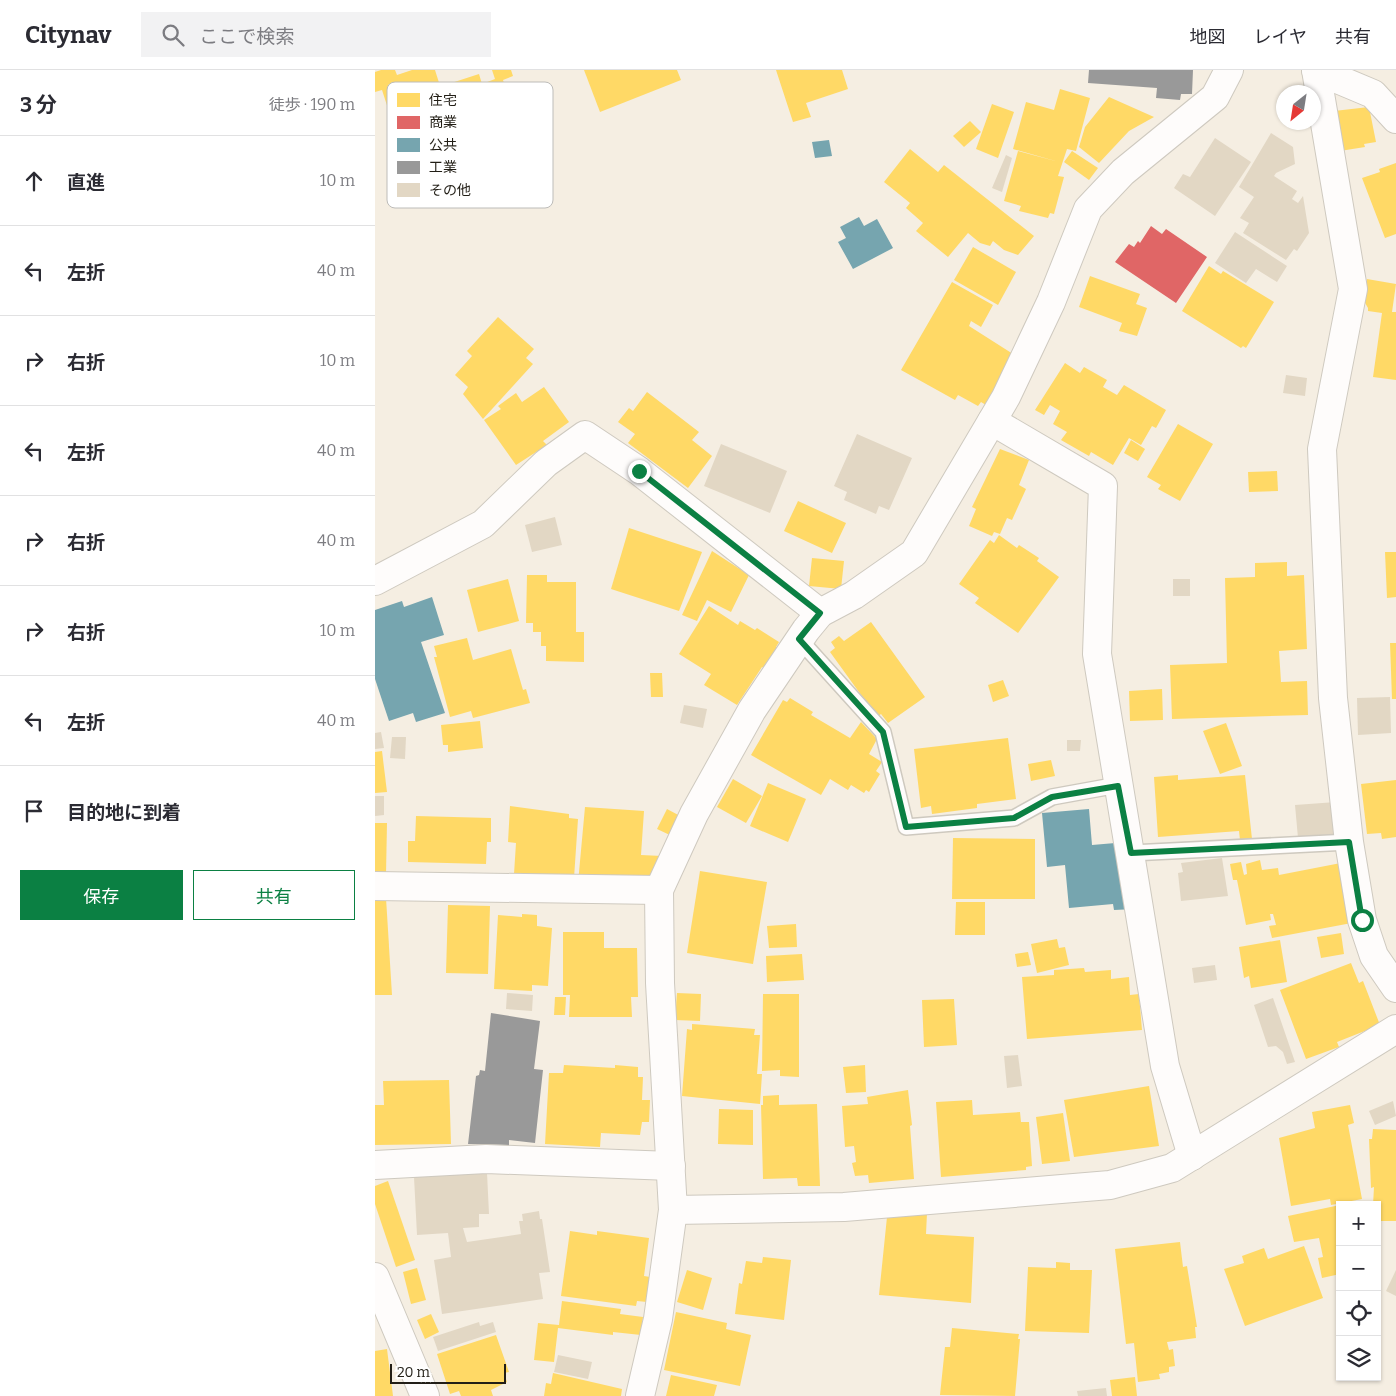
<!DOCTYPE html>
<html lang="ja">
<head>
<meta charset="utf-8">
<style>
	:root { --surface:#fff; --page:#f2f2f3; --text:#2b2b33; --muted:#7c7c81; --line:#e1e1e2; --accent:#0b8043 }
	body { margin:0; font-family:Bitter,"Noto Sans JP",serif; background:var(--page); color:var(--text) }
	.controls { position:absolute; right:15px; bottom:15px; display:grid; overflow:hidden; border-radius:0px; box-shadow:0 1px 4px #0004 }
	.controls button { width:45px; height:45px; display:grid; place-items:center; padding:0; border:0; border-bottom:1px solid var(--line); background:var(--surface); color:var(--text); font:25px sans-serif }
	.compass { position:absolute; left:901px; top:15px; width:45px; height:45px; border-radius:50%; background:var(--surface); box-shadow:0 1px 4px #0004; rotate:210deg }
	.scale { position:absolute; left:15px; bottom:12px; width:116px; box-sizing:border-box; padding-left:5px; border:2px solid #221e16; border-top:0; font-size:14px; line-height:18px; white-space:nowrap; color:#221e16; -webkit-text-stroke:4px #fff; paint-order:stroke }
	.stop { position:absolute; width:15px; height:15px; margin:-11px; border:4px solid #0b8043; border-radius:50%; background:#fff }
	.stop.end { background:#0b8043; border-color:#fff; box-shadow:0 1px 5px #0008 }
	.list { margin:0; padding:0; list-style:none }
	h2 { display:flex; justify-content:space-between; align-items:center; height:65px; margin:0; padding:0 20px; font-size:21px }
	h2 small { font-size:16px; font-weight:400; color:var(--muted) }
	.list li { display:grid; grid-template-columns:32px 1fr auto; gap:15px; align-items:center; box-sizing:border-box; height:90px; padding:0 20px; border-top:1px solid var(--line) }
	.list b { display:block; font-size:19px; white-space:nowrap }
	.list em { font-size:16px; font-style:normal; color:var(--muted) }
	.actions { display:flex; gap:10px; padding:15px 20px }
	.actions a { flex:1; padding:11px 0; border:1px solid var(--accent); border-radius:0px; text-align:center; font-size:18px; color:var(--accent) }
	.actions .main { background:var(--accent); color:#fff }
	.icon { flex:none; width:28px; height:28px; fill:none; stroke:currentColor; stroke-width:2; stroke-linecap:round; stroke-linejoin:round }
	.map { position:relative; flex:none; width:1021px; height:1326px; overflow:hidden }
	header { display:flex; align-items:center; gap:30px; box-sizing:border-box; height:70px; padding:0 25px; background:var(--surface); border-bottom:1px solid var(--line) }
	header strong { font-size:24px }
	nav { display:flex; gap:28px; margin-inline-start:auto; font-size:18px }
	.search { width:350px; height:45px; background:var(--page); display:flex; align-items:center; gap:12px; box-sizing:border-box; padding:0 18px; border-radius:0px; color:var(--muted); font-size:19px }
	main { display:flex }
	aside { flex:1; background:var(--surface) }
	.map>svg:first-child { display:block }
	.homes { fill:#ffd966 }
	.shops { fill:#e06666 }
	.public { fill:#76a5af }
	.industry { fill:#999 }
	.building { fill:#e2d7c4 }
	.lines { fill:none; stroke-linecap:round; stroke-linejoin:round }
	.lane-casing { stroke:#cec9bf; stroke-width:18 }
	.street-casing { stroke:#cec9bf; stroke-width:30 }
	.secondary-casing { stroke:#cec9bf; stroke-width:30 }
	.lane { stroke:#fefcfb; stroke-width:15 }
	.street { stroke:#fefcfb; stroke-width:28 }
	.secondary { stroke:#fefcfb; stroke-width:28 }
	.route { stroke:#0b8043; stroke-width:6 }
	.key { fill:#fff; stroke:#bdbcb9; stroke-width:1 }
	.key-label { font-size:14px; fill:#221e16 }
</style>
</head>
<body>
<header>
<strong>Citynav</strong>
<div class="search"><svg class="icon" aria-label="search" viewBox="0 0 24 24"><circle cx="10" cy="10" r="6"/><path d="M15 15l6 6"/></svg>ここで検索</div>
<nav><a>地図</a><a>レイヤ</a><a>共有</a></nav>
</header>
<main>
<aside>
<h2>3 分<small>徒歩 · 190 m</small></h2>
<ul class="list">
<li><svg class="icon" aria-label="ahead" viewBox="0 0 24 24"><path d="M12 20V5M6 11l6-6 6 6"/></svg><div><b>直進</b></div><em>10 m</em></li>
<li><svg class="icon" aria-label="left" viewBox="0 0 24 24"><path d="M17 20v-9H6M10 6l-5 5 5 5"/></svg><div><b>左折</b></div><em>40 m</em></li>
<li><svg class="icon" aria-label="right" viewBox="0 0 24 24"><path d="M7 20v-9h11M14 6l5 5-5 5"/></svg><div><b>右折</b></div><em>10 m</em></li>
<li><svg class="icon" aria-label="left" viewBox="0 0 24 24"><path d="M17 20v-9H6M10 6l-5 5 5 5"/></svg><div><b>左折</b></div><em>40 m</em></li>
<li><svg class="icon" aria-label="right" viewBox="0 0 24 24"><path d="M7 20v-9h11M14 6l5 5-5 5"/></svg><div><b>右折</b></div><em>40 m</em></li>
<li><svg class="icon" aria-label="right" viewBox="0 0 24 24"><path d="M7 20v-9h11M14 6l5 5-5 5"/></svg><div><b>右折</b></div><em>10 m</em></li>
<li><svg class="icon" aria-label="left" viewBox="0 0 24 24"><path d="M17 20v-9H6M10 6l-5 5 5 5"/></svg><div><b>左折</b></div><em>40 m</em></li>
<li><svg class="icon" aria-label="arrive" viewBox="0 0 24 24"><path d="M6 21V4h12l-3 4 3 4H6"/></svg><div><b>目的地に到着</b></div></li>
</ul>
<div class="actions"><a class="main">保存</a><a>共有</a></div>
</aside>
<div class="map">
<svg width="1021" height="1326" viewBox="0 0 1021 1326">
	<rect width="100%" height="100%" fill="#f5eee2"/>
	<!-- homes -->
	<g class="homes">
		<polygon points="6,0 20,0 22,5 37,0 60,0 66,19 61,20 63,27 53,30 55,35 72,29 67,16 104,4 107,14 120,9 117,0 136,0 138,6 128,10 149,74 77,98 61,53 33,63 30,53 19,57 7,20 0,22 0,2"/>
		<polygon points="209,0 302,0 306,10 225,42"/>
		<polygon points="401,0 467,0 473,19 431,33 436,47 418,52"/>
		<polygon points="685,19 715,28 701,81 692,79 683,106 689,107 679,144 675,143 673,148 644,141 646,136 629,131 643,81 684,92 638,79 651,32 679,40"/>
		<polygon points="734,27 779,47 754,61 724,93 704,77 710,57"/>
		<polygon points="617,34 639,42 623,88 601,79"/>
		<polygon points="994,37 1001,72 989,74 990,77 965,81 959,41"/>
		<polygon points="595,51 606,62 589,77 578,66"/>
		<polygon points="535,79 563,102 569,95 659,166 643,185 629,180 618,171 615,176 605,173 593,163 573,187 541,161 548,153 531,138 535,133 509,112"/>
		<polygon points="697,81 723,98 714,110 689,92"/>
		<polygon points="1021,93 1021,164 1010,168 987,108 1005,102 1004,99"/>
		<polygon points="598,177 641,202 623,235 579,210"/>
		<polygon points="834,196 846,204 848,201 899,232 871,278 868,276 866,278 807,241"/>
		<polygon points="715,206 765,224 761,234 772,238 762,266 744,261 747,253 704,237"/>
		<polygon points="992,209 1021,214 1017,242 1021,242 1021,310 998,307 1007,243 993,241 993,238 989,231"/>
		<polygon points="577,212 618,235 606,257 596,251 594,256 638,284 611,335 606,332 603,336 583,325 580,330 526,300"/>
		<polygon points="123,247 159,279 151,288 158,294 108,349 88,324 93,317 80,305 97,286 92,281"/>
		<polygon points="690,293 705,303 709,297 732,310 728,317 742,325 749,315 791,340 781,358 777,356 766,375 754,368 738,395 716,382 714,386 686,370 692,362 678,354 685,341 675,335 669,345 660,340"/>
		<polygon points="169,317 194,352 168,371 172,375 141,395 109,350 126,339 123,336 141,323 147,332"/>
		<polygon points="272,322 324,362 317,370 337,386 313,418 253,373 260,364 243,352 254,338 258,341"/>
		<polygon points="803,354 838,374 805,431 783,419 786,415 772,407"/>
		<polygon points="756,370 770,379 763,391 749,383"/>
		<polygon points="625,379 654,390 644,415 651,419 637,450 632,448 625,464 619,462 617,466 594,456 601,439 597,437"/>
		<polygon points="902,401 903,421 874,422 873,402"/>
		<polygon points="423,431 471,453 457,483 409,461"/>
		<polygon points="254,458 327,482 304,541 236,519"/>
		<polygon points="624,465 642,478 644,475 664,488 662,491 684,507 643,563 600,533 604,528 584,514 615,470 619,473"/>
		<polygon points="337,481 374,505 356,542 332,530 322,551 307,545"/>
		<polygon points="1010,482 1021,482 1021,527 1012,528"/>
		<polygon points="437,488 469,491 466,519 434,516"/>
		<polygon points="912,492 912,506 929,505 932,579 904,581 906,612 932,611 933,645 797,649 795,595 852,593 850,508 880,507 880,493"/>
		<polygon points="152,505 172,505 172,512 201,512 201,562 209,562 209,592 171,591 171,576 166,576 166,562 158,562 158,553 151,553"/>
		<polygon points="133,509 144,551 103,562 92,520"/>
		<polygon points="334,536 363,555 365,551 380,560 382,558 404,572 401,577 403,579 390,599 387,597 362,635 329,615 336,604 304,584"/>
		<polygon points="496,552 550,627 513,653 506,644 502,647 455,582 460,578 456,572 464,566 469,571"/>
		<polygon points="92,568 98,590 136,579 148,620 151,619 155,633 98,648 96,641 75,647 59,587 62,587 59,576"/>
		<polygon points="1015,573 1021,573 1021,629 1017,629"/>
		<polygon points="275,603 287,603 288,627 276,627"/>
		<polygon points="628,610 634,626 618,632 613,615"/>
		<polygon points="787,619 788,650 755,651 754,621"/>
		<polygon points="415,628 438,642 436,645 475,668 486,652 502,669 494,684 507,692 501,701 505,704 494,722 491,720 489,723 476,715 473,720 455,709 446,725 376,685 408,630 412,632"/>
		<polygon points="105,651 108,678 73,682 73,675 68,675 66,655"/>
		<polygon points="851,653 867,696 845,704 828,661"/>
		<polygon points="633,668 641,729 602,734 602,738 557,744 556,736 546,738 539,679"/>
		<polygon points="7,681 12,722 0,723 0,682"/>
		<polygon points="676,690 680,706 656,711 653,694"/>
		<polygon points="803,705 803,710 870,705 877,769 865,770 864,761 783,767 779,707"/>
		<polygon points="358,709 387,726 371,753 342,737"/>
		<polygon points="1021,710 1021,767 1007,769 1006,763 992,764 986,714"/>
		<polygon points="393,713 431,729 413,772 375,756"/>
		<polygon points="135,736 194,744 194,748 203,749 199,808 139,804 141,773 133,772"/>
		<polygon points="210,737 269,741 266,785 287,786 273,815 203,813"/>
		<polygon points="292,739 307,747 297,766 282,759"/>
		<polygon points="41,746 116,748 116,772 112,772 111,794 33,792 33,771 40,771"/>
		<polygon points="0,753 12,753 11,804 0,804"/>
		<polygon points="578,768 660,769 660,829 577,829"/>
		<polygon points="885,790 887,800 903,798 904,805 971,792 982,852 897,868 894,856 901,855 898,844 895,844 896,850 871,855 862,810 858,810 855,794 866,792 869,805 872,804 871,794"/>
		<polygon points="325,801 392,812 378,894 312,883"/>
		<polygon points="11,828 17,925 0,925 0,829"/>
		<polygon points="581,832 610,832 610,865 580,865"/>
		<polygon points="73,835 115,836 113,904 71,903"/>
		<polygon points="147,844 162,845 162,856 177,858 173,916 157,915 157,921 119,919 123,845 147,847"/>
		<polygon points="421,854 422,877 394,878 392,856"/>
		<polygon points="188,862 229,862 229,878 262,878 263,927 256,927 257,947 194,947 195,925 188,925"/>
		<polygon points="966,863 969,884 946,888 942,867"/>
		<polygon points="682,869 684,878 690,877 694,895 662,903 656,874"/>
		<polygon points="905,870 912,912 876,918 874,906 869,908 864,877"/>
		<polygon points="653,882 656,895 642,897 640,884"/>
		<polygon points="427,884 429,910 392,912 391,886"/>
		<polygon points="976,893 984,913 988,911 1005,955 962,972 964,977 931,989 905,920"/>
		<polygon points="709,898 710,902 736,900 736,909 754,907 755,925 764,924 767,960 652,969 647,907 679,905 679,900"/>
		<polygon points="302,923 326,924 325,951 300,950"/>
		<polygon points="388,924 424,924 424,1007 405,1006 405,1000 387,1001"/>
		<polygon points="180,927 191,927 190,945 179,945"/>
		<polygon points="579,929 582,975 549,977 547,930"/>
		<polygon points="317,954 380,959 379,965 385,965 382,1004 387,1004 385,1034 307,1026 312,959 317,960"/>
		<polygon points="189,995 240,998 240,995 263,997 263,1007 268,1007 267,1030 275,1030 274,1052 267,1052 265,1065 226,1063 225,1077 170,1074 174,1003 188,1003"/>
		<polygon points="490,995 491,1022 471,1023 468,997"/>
		<polygon points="74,1010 76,1074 0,1075 0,1035 9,1035 8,1011"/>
		<polygon points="774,1016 784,1076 699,1087 689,1030"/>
		<polygon points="533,1020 537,1055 535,1056 539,1109 494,1113 493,1105 480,1106 477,1093 481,1092 479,1076 470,1077 467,1036 493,1034 492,1027"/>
		<polygon points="404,1025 404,1035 442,1034 445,1116 423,1116 422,1108 388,1109 386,1035 388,1035 388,1026"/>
		<polygon points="597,1030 598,1045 645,1042 646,1052 654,1052 657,1096 651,1097 651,1100 566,1107 561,1032"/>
		<polygon points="975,1035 979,1053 973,1055 987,1129 956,1135 955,1129 916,1136 904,1068 940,1058 937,1042"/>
		<polygon points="344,1039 378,1040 378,1075 343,1074"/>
		<polygon points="688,1043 695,1091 667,1094 661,1047"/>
		<polygon points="998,1059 1021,1060 1021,1151 1002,1151 1002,1135 998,1135 999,1117 996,1118 994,1069 997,1069"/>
		<polygon points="13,1111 40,1190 21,1197 0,1134 0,1116"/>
		<polygon points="965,1135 965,1204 947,1208 943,1188 948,1187 944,1168 919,1172 913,1146"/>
		<polygon points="552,1143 551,1164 599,1167 596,1233 504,1225 512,1147"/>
		<polygon points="195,1161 222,1165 222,1161 274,1168 269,1206 275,1207 272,1232 262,1231 261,1236 186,1226"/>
		<polygon points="805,1172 808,1197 812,1196 822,1257 820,1257 821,1268 792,1272 794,1280 798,1279 800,1296 794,1297 794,1302 784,1304 785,1309 763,1312 759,1273 751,1274 740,1179"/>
		<polygon points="929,1176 948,1228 870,1256 849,1199 869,1193 867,1186 889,1178 893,1189"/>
		<polygon points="388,1187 416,1190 409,1250 360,1244 364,1213 367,1214 371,1191 387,1193"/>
		<polygon points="681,1192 695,1193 695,1200 717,1200 714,1263 650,1261 653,1197 681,1198"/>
		<polygon points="42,1198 51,1230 36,1234 28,1202"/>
		<polygon points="312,1200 337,1208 328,1240 302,1232"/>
		<polygon points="187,1231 246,1239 245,1244 268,1247 266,1265 238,1262 238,1265 183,1258 179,1292 159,1290 163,1253 184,1255"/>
		<polygon points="301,1242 352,1253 351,1259 376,1265 365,1316 289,1300"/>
		<polygon points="56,1244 64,1262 50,1269 42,1250"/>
		<polygon points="577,1258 644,1264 643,1269 645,1269 640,1326 565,1325 570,1277 575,1277"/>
		<polygon points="121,1265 134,1302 129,1303 132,1312 116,1320 118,1326 86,1326 84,1321 75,1324 62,1284"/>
		<polygon points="12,1279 18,1326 0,1326 0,1281"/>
		<polygon points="178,1303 247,1319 246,1326 169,1326 171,1313 176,1314"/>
		<polygon points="296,1305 342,1315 339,1326 291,1326"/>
		<polygon points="760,1307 762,1326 737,1326 735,1310"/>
	</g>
	<!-- shops -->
	<polygon class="shops" points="776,156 787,164 791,159 832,187 801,233 740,192 754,174 759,177 763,171 765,173"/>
	<!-- public -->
	<g class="public">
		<polygon points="454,70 457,86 440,88 437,72"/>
		<polygon points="484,147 489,156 502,149 518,178 478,199 463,172 471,168 465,157"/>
		<polygon points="57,527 69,565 46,572 70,643 41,652 38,643 14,651 0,609 0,540 27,531 29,537"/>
		<polygon points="714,739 717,775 752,772 760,839 739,840 738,834 694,838 690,795 672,797 667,743"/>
	</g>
	<!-- industry -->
	<g class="industry">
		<polygon points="714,0 818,0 817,24 806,24 805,30 781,28 782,18 713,13"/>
		<polygon points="116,943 165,951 159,999 168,1000 160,1073 134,1070 134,1075 93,1074 101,1006 104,1005 105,1000 110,1001"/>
	</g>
	<!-- building -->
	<g class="building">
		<polygon points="896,63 918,77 920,94 901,103 899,106 922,121 917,129 923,133 928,126 934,163 922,181 919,179 911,190 868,163 874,153 865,148 879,127 864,117"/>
		<polygon points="840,68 876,92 840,146 799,118 808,104 815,107"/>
		<polygon points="631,85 637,88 627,122 617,118"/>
		<polygon points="860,162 912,196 902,212 881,199 871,213 840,193"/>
		<polygon points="911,305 932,308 930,326 908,323"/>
		<polygon points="482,364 537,388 514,440 504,436 501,444 469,430 472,422 459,416"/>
		<polygon points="346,374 412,401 395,443 329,416"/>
		<polygon points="180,447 187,475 157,482 150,455"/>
		<rect x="798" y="509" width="17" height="17"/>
		<polygon points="1015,627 1016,663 983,665 982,628"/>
		<polygon points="309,635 332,639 328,658 305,653"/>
		<polygon points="6,662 9,678 0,679 0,663"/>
		<polygon points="17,667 31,667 30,689 15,688"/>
		<polygon points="692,670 706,670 705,681 692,681"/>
		<polygon points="0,726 9,726 9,745 0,746"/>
		<polygon points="961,732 963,766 923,768 920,735"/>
		<polygon points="847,788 853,826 806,831 803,803 808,802 806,793"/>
		<polygon points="840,895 842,910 819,913 817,898"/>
		<polygon points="132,923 158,925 157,941 131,939"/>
		<polygon points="898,928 920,992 912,994 908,982 901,976 893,977 879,935"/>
		<polygon points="643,985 647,1016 632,1018 629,986"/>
		<polygon points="1018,1031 1021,1046 1000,1055 994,1041"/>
		<polygon points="112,1103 114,1144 104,1144 104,1157 88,1158 92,1172 146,1164 144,1151 148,1151 147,1144 164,1141 165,1149 167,1149 175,1202 164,1203 168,1229 67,1244 59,1190 76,1187 73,1163 42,1165 39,1107"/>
		<polygon points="1021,1200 1021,1226 1011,1221"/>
		<polygon points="104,1252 105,1256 118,1252 121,1262 63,1281 58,1267"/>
		<polygon points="183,1285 217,1292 213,1309 179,1302"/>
		<polygon points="731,1318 732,1326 703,1326 702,1321"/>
	</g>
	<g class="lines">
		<defs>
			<g id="lane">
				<polyline points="424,569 508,662 531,757 639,748 677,727 743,715"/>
				<polyline points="756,783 974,772"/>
			</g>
			<g id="street">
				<polyline points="941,0 978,219 947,379 958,628 974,772 987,850 999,886 1021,918"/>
				<polyline points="941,0 998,24 1021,49"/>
				<polyline points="617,351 728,416 722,584 790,996 817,1086"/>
				<polyline points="0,511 108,454 171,393 210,365 264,401 445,543"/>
				<polyline points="0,816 284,820"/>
				<polyline points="0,1095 111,1089 296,1096"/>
				<polyline points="298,1140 469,1137 735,1115 797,1098 1021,959"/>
				<polyline points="265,1326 283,1249 298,1140 285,913 284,820 319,744 377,640 431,560 445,543 479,525 539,483 631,327 676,232 713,139 748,102 840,27 854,0"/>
			</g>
			<polyline id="secondary" points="0,1207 50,1326"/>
		</defs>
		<!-- lane casing -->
		<use href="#lane" class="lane-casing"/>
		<!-- street casing -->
		<use href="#street" class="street-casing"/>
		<!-- secondary casing -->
		<use href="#secondary" class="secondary-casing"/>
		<!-- lane -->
		<use href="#lane" class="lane"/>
		<!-- street -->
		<use href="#street" class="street"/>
		<!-- secondary -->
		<use href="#secondary" class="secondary"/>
	</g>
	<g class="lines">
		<!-- route -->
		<polyline class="route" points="264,401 445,543 424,569 508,662 531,757 639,748 677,727 743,716 756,783 974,772 987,850"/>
	</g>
	<!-- legend -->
	<rect x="12" y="12" width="166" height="126" rx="8" class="key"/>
	<rect x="22" y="23" width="23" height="14" fill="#ffd966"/>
	<rect x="22" y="46" width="23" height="13" fill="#e06666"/>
	<rect x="22" y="68" width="23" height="14" fill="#76a5af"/>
	<rect x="22" y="91" width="23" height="13" fill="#999"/>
	<rect x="22" y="113" width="23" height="14" fill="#e2d7c4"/>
	<g class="key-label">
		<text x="54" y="35">住宅</text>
		<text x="54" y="57">商業</text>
		<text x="54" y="80">公共</text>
		<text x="54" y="102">工業</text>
		<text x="54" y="125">その他</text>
	</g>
</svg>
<div class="controls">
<button>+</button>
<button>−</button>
<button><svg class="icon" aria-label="locate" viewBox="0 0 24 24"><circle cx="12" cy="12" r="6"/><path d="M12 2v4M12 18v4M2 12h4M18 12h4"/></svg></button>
<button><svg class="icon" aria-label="layers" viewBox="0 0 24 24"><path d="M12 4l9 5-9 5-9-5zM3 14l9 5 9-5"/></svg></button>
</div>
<svg class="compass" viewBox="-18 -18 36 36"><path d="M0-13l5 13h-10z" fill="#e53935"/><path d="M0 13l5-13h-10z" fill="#7c7c81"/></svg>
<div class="scale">20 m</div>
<div class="stop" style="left:987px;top:850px"></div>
<div class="stop end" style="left:264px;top:401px"></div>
</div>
</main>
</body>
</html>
